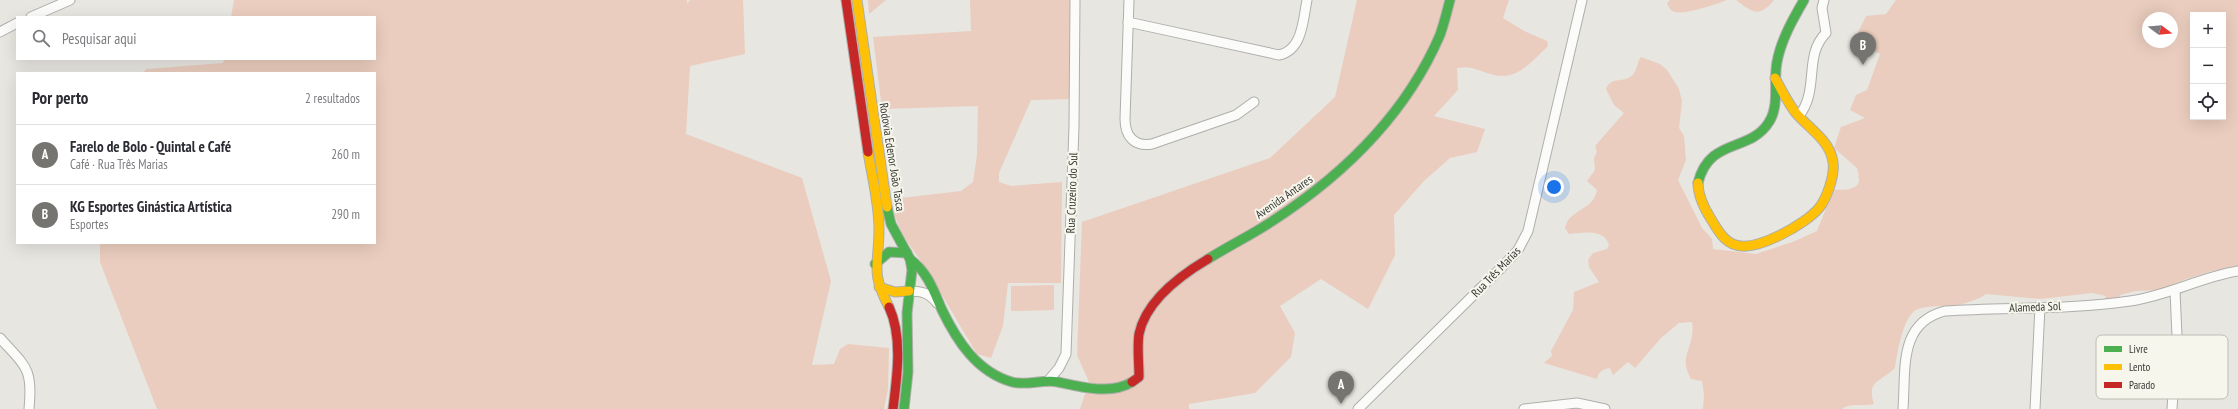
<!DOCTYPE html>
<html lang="pt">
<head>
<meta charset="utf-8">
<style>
	:root { --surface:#fff; --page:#f2f2f3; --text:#2b2b33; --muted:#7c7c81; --line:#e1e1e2; --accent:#757471 }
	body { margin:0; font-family:"PT Sans Narrow",sans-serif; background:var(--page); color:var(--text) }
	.controls { position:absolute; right:12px; top:12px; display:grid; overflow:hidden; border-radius:0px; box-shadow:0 4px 16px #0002 }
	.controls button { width:36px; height:36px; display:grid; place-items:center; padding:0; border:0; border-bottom:1px solid var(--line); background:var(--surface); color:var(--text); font:20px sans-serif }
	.compass { position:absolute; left:2142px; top:12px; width:36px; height:36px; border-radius:50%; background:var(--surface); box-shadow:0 4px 16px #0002; rotate:106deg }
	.you { position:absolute; left:1554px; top:187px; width:14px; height:14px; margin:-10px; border:3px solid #fff; border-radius:50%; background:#1a73e8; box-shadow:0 0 0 6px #1a73e833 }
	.badge { display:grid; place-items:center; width:26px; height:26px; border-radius:50%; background:var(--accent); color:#fff; font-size:13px; font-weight:700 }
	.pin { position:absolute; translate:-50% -33px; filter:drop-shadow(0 1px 2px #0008) }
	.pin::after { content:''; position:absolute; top:21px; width:14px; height:12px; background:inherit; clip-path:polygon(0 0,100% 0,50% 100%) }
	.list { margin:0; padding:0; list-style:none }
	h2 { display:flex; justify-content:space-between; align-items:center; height:52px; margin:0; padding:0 16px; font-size:17px }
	h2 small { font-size:13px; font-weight:400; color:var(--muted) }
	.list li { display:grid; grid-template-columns:26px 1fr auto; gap:12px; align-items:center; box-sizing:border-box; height:60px; padding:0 16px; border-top:1px solid var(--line) }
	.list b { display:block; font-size:15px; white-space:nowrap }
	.list p { margin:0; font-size:13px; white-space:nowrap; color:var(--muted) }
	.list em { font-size:13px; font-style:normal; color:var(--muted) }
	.icon { flex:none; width:22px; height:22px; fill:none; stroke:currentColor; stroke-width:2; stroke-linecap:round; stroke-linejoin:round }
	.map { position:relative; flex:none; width:2238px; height:409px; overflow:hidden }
	.search { position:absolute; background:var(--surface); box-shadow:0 4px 16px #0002; left:16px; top:16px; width:360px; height:44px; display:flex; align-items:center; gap:10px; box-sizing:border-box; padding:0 14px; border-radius:0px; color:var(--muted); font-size:15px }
	.panel { position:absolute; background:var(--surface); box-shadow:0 4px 16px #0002; left:16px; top:72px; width:360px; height:172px; border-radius:0px }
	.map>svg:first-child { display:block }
	.green { fill:#eacdbe; fill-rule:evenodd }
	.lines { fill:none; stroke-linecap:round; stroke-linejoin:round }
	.street-casing { stroke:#aeaeab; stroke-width:11 }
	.fast-casing { stroke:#aeaeab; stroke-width:11 }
	.slow-casing { stroke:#aeaeab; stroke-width:11 }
	.jam-casing { stroke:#aeaeab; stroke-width:11 }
	.street { stroke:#fbfbfa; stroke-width:9 }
	.fast { stroke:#4caf50; stroke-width:9 }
	.slow { stroke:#ffc107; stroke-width:9 }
	.jam { stroke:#c62828; stroke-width:9 }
	.labels { text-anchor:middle; stroke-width:4; stroke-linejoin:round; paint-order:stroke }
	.street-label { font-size:12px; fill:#373734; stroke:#f6f6ec }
	.key { fill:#f6f6ec; stroke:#bdbdb5; stroke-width:1 }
	.key-label { font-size:11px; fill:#373734 }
</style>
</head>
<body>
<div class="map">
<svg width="2238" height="409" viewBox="0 0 2238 409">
	<rect width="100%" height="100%" fill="#e7e6e1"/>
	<!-- green -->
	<g class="green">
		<polygon points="234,0 687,0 687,4 690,0 743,0 745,54 690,66 686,134 802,178 831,281 812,365 834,364 840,349 848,344 889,348 888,389 884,409 157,409 100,262 100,243 375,243 375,73 143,73 146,69 223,63 224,59 375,59 375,17 231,17"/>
		<polygon points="868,0 886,0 869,14"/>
		<path d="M970,0H1070L1069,99L1031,100L999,173V182L1011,186L1062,182L1061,283H1008L1003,326L991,358L977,354C961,328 946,301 930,275C916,251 892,229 893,199L961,191L973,182L977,155L978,106L882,109L873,37L971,31Z"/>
		<path d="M1357,0H1509L1503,18L1524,31L1547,41L1548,46C1528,65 1516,83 1487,73C1475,69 1469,66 1457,68L1458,90L1434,116L1485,129L1477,152L1450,158L1424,181L1394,215L1395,255L1368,309L1321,279L1280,306L1295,333L1291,357L1255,393L1189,404V409H1080L1089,382L1077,355L1082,222L1270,158L1335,97Z"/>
		<path d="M1670,0H1727C1717,4 1685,15 1675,12C1670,11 1669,7 1667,3Z"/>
		<path d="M1736,0H1774C1758,19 1753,12 1736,0Z"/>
		<path d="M1896,0H2238V269L2212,271L2186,279L2160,290L2135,291L2120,295L2119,298L2104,300L2106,296L2092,293L2040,299L1986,294C1980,299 1973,300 1966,303C1951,308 1933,304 1918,309C1903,314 1897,354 1895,368C1881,382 1866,380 1874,404C1863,407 1850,402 1842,409H1703L1704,394L1702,381L1691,379C1677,354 1696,348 1692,322L1679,323L1661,338L1635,368L1628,362L1613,375L1610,368C1603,369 1598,372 1597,379L1544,363L1552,356L1551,351L1573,310L1574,292L1599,282L1589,267L1588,260L1593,253L1607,249L1609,245C1604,228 1582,233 1569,234L1565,228C1566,224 1568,219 1571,217C1582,207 1594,206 1597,190L1587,181L1595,170L1594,158L1597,152L1595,146L1624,113L1614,105L1606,89C1612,76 1621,83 1630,77C1638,72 1636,63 1641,57L1660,64L1667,70L1679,89L1682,101L1679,128L1684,136L1686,160L1678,180L1702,228L1712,239L1713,249L1756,254L1795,241L1817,231L1825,211L1830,189C1837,190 1857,192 1859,181C1859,177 1858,171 1857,168L1834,148L1841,127L1865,118L1850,110L1856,95L1867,90L1880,54L1854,41L1866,16L1886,14ZM2193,15H2223V117H2193ZM2148,18H2172V42H2148Z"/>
		<polygon points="1054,285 1054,310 1011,311 1011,286"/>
	</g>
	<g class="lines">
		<defs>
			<g id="street">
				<path d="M1129,0L1125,119C1125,136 1134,147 1152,144L1236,115L1254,102"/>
				<polyline points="31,17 70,0"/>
				<path d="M1128,22L1279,55C1303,50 1303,19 1307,0"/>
				<polyline points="0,32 17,23"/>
				<path d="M1799,116C1820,89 1803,56 1826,33L1822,8L1824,0"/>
				<path d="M909,291C922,291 929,293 937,303"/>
				<path d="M0,338C26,367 33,368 29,409"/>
				<polyline points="1048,381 1059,368 1066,354 1074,126 1075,0"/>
				<polyline points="1358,409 1502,267 1518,250 1528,231 1582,0"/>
				<polyline points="1524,409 1577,403 1605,409"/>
				<path d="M1903,409C1906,369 1898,323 1945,311C2007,307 2069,310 2130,301C2167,296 2201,277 2238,271"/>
				<polyline points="2035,409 2040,307"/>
				<polyline points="2172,409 2177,336 2175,291"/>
			</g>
			<g id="fast">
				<path d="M1698,183C1709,137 1750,153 1769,122C1780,105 1773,81 1777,62C1781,40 1793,19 1804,0"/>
				<polyline points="887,207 891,224 910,259 912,270 907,313 908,372 904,409"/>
				<path d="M910,259C928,273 933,289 942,310C957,341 977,372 1012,382C1027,386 1043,379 1058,382C1081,387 1111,395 1132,382"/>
				<path d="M1208,259C1229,246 1251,235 1271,222C1342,176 1406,114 1440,35C1444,24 1447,11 1450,0"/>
				<polyline points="875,264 889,252 907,253"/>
			</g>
			<g id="slow">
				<polyline points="857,0 887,207"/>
				<path d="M868,152C872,177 879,203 879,229C879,265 870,271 889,307"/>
				<path d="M1698,183C1698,196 1704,208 1711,219C1717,229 1724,242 1736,245C1756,252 1806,224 1819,208C1827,198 1835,175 1833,162C1830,140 1808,128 1795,112C1787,101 1781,89 1775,78"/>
				<polyline points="879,287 895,292 909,291"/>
			</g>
			<g id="jam">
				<polyline points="846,0 868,152"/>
				<path d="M889,307C903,337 897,377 893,409"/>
				<path d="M1132,382L1139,377C1139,363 1137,348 1139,334C1146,300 1181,275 1208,259"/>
			</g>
		</defs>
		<!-- street casing -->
		<use href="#street" class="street-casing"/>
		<!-- fast casing -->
		<use href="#fast" class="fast-casing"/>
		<!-- slow casing -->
		<use href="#slow" class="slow-casing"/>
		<!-- jam casing -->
		<use href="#jam" class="jam-casing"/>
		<!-- street -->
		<use href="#street" class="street"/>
		<!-- fast -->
		<use href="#fast" class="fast"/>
		<!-- slow -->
		<use href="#slow" class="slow"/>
		<!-- jam -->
		<use href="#jam" class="jam"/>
	</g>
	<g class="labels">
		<!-- street labels -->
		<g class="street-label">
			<text transform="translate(892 157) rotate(81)" y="4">Rodovia Edenor João Tasca</text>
			<text transform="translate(1072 193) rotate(-88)" y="4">Rua Cruzeiro do Sul</text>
			<text transform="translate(1284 197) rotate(-35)" y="4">Avenida Antares</text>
			<text transform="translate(1496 272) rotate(-46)" y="4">Rua Três Marias</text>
			<text transform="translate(2035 307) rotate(-2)" y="4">Alameda Sol</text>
		</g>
	</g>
	<!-- legend -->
	<rect x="2096" y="335" width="132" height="64" rx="6" class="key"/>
	<rect x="2104" y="346" width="18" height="6" fill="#4caf50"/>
	<rect x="2104" y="364" width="18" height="6" fill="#ffc107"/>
	<rect x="2104" y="382" width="18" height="6" fill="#c62828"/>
	<g class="key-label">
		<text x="2129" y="353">Livre</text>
		<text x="2129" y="371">Lento</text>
		<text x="2129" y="389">Parado</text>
	</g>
</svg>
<div class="controls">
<button>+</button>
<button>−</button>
<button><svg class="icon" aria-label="locate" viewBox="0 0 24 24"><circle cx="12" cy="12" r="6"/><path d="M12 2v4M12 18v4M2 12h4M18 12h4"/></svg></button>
</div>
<svg class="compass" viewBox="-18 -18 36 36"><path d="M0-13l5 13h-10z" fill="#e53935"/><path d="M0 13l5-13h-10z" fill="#7c7c81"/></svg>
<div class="you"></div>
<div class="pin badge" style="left:1341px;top:404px">A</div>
<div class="pin badge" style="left:1863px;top:65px">B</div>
<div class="search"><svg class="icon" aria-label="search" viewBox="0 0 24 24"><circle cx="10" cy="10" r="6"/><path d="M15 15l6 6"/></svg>Pesquisar aqui</div>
<section class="panel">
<h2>Por perto<small>2 resultados</small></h2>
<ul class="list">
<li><span class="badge">A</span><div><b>Farelo de Bolo - Quintal e Café</b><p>Café · Rua Três Marias</p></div><em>260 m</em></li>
<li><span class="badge">B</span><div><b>KG Esportes Ginástica Artística</b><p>Esportes</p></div><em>290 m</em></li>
</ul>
</section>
</div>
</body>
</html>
